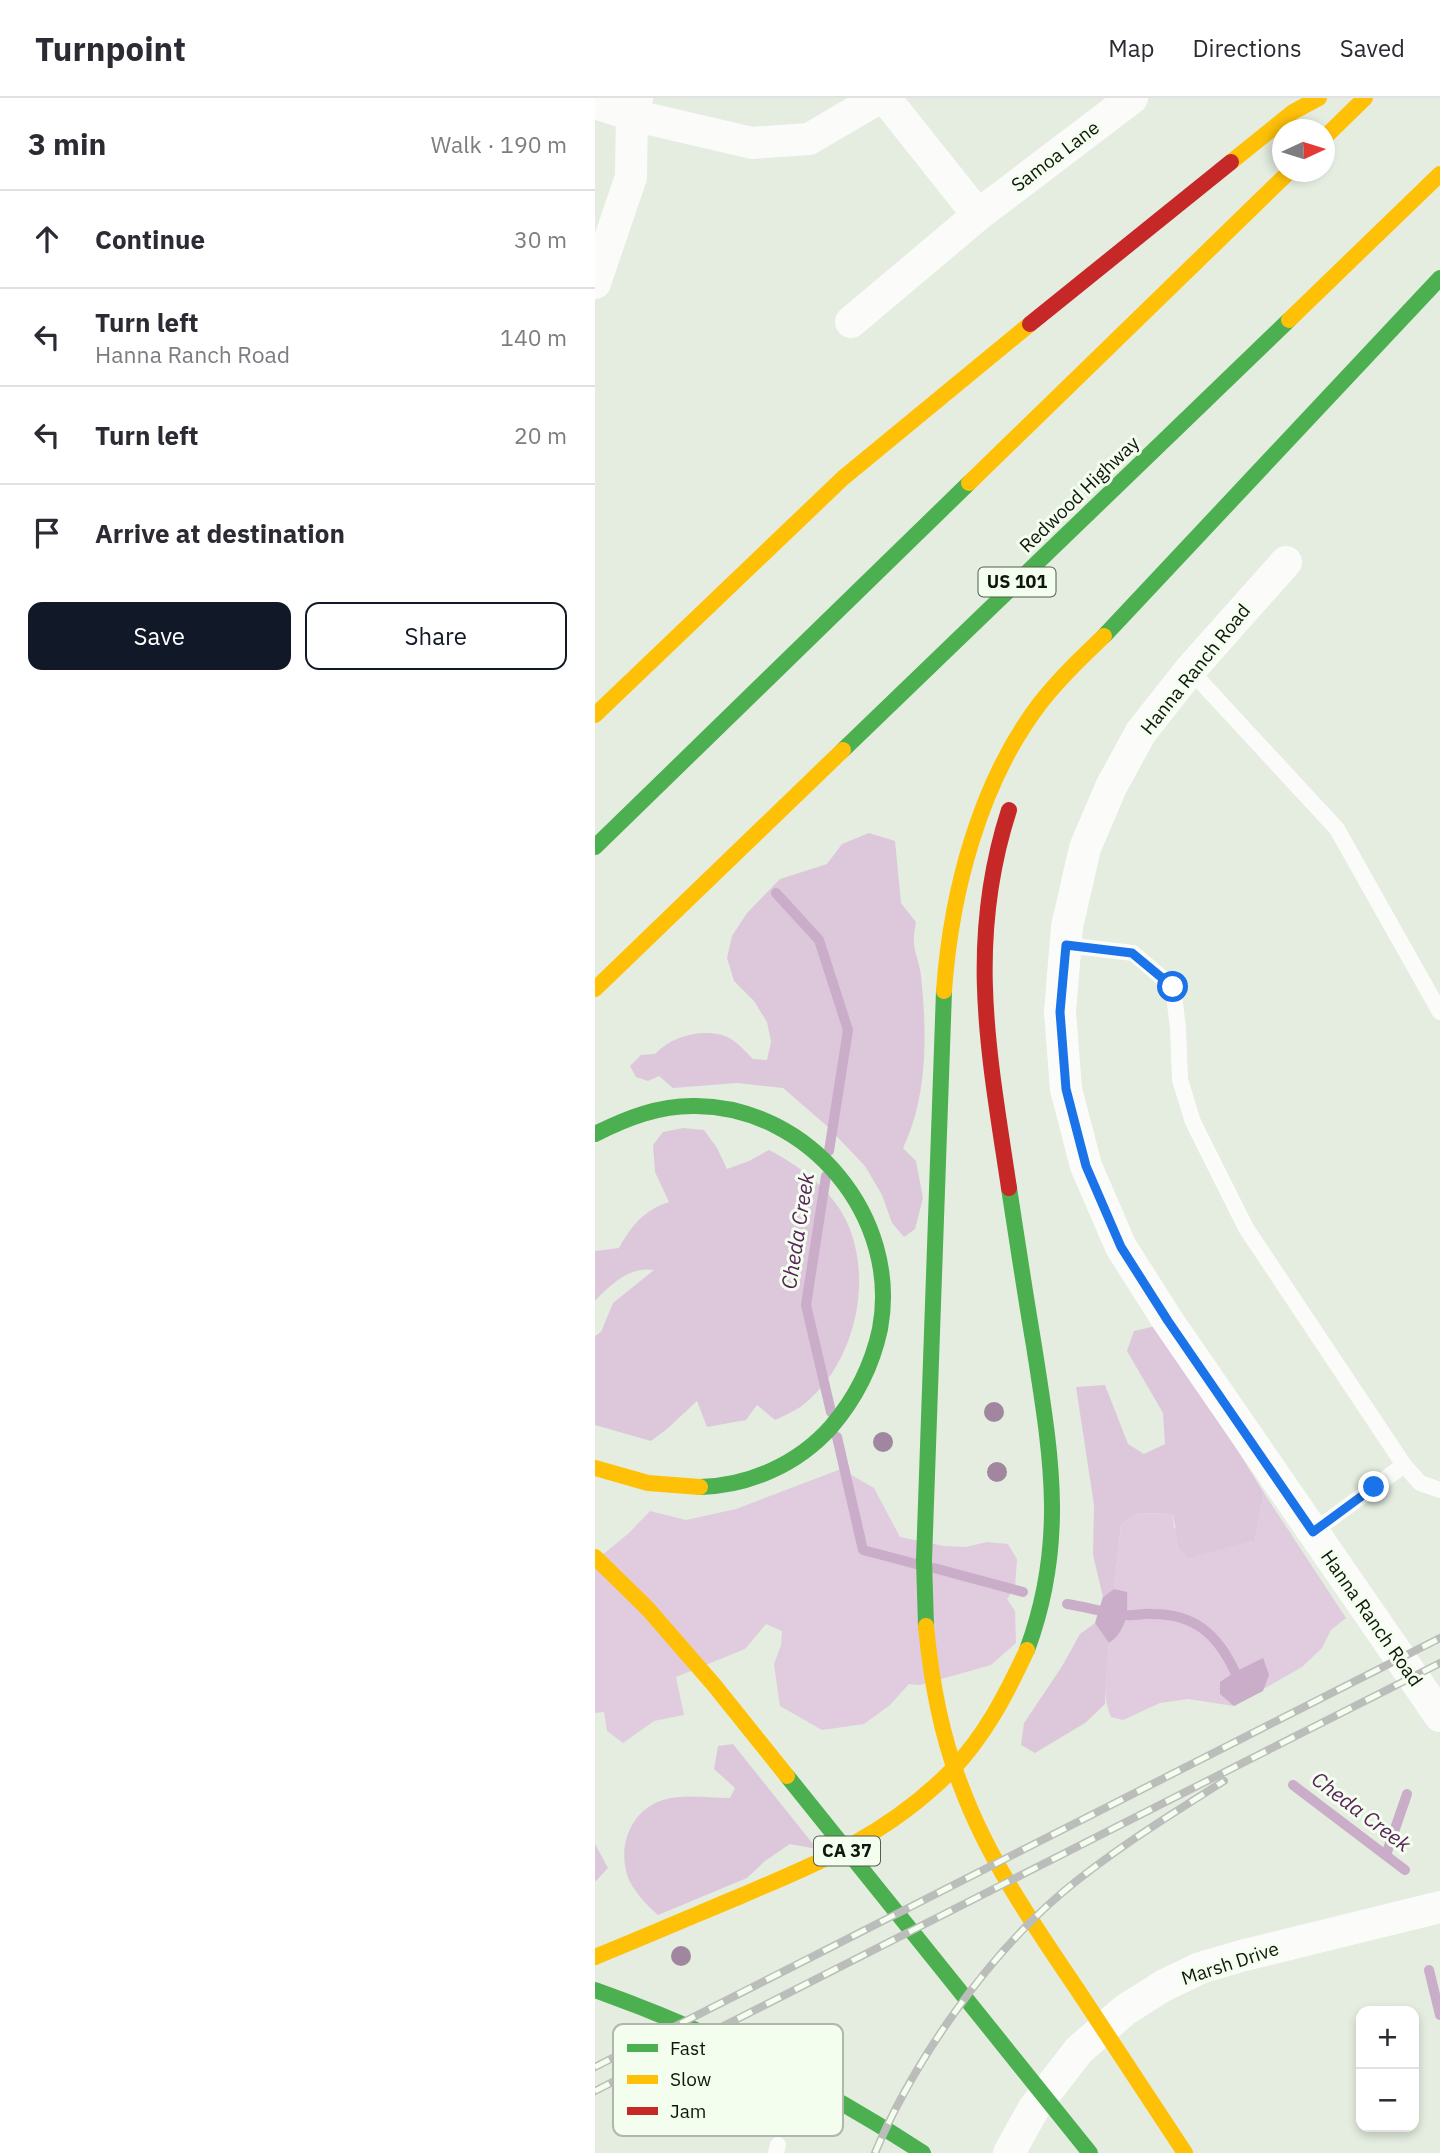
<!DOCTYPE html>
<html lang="en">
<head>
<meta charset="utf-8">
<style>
	:root { --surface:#fff; --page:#f7f7f7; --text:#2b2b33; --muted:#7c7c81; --line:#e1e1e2; --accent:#111827 }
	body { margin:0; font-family:"IBM Plex Sans",sans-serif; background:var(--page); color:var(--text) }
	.controls { position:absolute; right:21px; bottom:21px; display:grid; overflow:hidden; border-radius:14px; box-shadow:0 4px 10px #0003 }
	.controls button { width:63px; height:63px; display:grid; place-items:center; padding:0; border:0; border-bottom:2px solid var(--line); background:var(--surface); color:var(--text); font:35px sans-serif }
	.compass { position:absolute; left:677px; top:21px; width:63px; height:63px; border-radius:50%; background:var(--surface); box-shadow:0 4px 10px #0003; rotate:86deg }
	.stop { position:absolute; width:21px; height:21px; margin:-16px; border:5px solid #1a73e8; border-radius:50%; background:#fff }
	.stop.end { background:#1a73e8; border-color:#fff; box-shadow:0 2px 7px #0008 }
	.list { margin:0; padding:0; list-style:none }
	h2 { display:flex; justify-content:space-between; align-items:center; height:91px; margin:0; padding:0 28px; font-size:30px }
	h2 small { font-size:23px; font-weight:400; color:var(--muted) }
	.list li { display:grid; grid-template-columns:46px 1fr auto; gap:21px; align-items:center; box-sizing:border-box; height:98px; padding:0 28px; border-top:2px solid var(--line) }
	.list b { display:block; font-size:26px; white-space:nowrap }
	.list p { margin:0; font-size:23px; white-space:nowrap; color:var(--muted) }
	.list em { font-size:23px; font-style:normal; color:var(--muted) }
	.actions { display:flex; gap:14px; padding:21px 28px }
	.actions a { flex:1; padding:16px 0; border:2px solid var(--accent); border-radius:14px; text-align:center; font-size:24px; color:var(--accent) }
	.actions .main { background:var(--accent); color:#fff }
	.icon { flex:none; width:38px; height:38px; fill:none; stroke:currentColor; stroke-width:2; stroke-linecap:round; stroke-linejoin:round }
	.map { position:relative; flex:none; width:845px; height:2055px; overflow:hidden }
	header { display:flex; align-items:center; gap:42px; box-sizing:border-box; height:98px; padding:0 35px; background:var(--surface); border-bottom:2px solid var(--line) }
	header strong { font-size:33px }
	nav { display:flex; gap:38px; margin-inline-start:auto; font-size:24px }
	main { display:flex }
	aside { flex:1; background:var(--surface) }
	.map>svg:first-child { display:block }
	.green { fill:#e0ccde }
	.forest { fill:#ddc8db }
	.water { fill:#caadc9 }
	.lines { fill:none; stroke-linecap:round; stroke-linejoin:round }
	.stream { stroke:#caadc9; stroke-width:10 }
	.lane { stroke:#fbfcfa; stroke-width:16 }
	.street { stroke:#fbfcfa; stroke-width:32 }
	.fast { stroke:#4caf50; stroke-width:16 }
	.slow { stroke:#ffc107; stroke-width:16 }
	.jam { stroke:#c62828; stroke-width:16 }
	.rail-casing { stroke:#bbbdba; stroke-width:8 }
	.rail { stroke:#f3feef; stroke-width:5; stroke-dasharray:16; stroke-linecap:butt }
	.tree { fill:#a186a0 }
	.route { stroke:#1a73e8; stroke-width:9 }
	.labels { text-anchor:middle; stroke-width:6; stroke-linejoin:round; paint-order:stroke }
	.shield { fill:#f3feef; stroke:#545c51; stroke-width:2 }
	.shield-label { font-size:18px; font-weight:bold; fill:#10160d }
	.street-label { font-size:19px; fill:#10160d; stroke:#f3feef }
	.water-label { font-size:21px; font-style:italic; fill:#59225a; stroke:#f3feef }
	.key { fill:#f3feef; stroke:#afb8ab; stroke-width:2 }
	.key-label { font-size:19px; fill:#10160d }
</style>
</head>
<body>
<header>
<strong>Turnpoint</strong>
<nav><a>Map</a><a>Directions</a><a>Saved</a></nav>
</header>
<main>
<aside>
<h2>3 min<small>Walk · 190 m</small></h2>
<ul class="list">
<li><svg class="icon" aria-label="ahead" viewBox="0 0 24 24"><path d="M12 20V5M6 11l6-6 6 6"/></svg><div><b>Continue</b></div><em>30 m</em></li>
<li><svg class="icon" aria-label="left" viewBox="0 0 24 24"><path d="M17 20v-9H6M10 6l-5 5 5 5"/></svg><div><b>Turn left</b><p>Hanna Ranch Road</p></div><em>140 m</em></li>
<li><svg class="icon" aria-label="left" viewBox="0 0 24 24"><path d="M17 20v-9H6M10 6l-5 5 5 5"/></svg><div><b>Turn left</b></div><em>20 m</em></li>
<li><svg class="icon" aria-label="arrive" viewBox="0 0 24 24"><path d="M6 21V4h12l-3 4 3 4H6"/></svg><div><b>Arrive at destination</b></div></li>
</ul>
<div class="actions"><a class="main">Save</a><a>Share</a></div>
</aside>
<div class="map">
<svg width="845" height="2055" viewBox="0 0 845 2055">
	<rect width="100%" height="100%" fill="#e4ede0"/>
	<!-- green -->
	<g class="green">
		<polygon points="246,1371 279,1390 305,1439 349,1448 371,1449 392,1444 413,1446 422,1461 420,1490 412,1501 420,1513 421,1545 396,1567 325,1587 314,1586 295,1607 269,1626 227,1632 185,1608 179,1566 186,1547 187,1533 171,1526 150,1551 81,1579 89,1617 59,1623 28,1645 12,1633 9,1614 0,1615 0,1463 34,1435 55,1413 91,1422 141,1411"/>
		<path d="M669,1395L751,1520L736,1532L727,1550L707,1569L639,1608L593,1601L565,1605L528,1622L516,1619C506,1596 511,1570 514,1545L500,1525L508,1499L519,1491L526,1427L542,1415L578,1416L579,1430L660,1442Z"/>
	</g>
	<!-- forest -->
	<g class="forest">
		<path d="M274,735L300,743L306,805L321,824C320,831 318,839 319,846C320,857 325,867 326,878C332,935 333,998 308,1050L321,1063L328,1100L320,1131L309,1139L297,1125L287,1097L270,1068L232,1028L188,990L142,985L78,990L64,978L53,983L41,979L35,968L46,957L60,956C76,939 103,931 127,937C139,940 149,952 158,961L172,962L176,944L172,924L159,903L139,883L132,860L137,838L152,815L185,781L232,766L247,746Z"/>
		<path d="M88,1030L109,1032L122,1050L132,1071L154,1063L174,1052C209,1070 245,1098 257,1137C276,1195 256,1269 208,1307C200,1313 189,1318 180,1322L162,1307L151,1322L112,1329L102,1303L72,1331L56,1343L0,1327V1238L6,1234L18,1205L59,1172C35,1168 16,1186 0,1203V1153L24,1150C37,1127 48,1113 74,1104L60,1074L58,1047L68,1034Z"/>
		<polygon points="565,1227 669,1395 660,1442 593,1460 584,1451 578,1416 542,1415 526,1427 519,1491 508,1499 498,1457 499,1407 481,1289 510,1287 533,1346 549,1356 570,1346 568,1315 532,1253 539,1233"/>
		<polygon points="500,1525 514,1545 511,1572 510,1606 490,1625 440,1655 426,1647 429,1625 466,1570 485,1536"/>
		<path d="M138,1646L222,1751L195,1746L170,1763L152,1780L63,1817C52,1807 42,1797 35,1784C21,1754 33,1715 65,1703C87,1695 112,1700 135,1700L140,1690L119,1671L123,1648Z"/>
		<polygon points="0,1746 13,1770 0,1784"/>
	</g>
	<!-- water -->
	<g class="water">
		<path d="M519,1491L532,1494C533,1514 532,1532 514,1545L500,1525L508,1499Z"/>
		<polygon points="668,1560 674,1577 668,1593 639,1608 625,1596 625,1584 640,1574"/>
	</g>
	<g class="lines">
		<!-- stream -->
		<g class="stream">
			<polyline points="181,795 224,842 253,932 234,1053"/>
			<polyline points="231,1078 211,1207 236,1314"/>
			<polyline points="242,1339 268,1452 321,1466"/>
			<polyline points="339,1470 428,1494"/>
			<path d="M472,1506C492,1509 511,1515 531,1517C540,1518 549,1515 558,1516C600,1516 623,1537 640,1574"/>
			<polyline points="698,1687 810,1772"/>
			<polyline points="791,1757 812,1696"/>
			<polyline points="834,1872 845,1917"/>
		</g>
		<!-- lane -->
		<g class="lane">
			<polyline points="595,572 742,731 845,914"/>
			<polyline points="471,847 538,855 578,889 583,930 585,982 598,1024 651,1130 809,1367 825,1385 845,1392"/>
			<polyline points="718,1434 809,1367"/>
			<polyline points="181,2055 183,2047"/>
		</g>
		<!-- street -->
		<g class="street">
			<polyline points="290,0 383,117"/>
			<polyline points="0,5 37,17 157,45 214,41 284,0"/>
			<polyline points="0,185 36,79 37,17 42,0"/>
			<polyline points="256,224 383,117 537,0"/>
			<polyline points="691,464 595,572 546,634 516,689 490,750 472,829 465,914 471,991 491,1068 526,1149 573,1223 845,1618"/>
			<polyline points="414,2055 439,2010 484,1952 530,1912 568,1888 605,1870 646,1858 845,1809"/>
		</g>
		<!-- fast -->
		<g class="fast">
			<polyline points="509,538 845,180"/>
			<polyline points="248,652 694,222"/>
			<polyline points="0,749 374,385"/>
			<path d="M0,1036C32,1020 65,1007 101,1008C214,1009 306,1119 285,1231C277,1268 260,1301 236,1329C203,1366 154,1388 105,1389"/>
			<path d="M414,1090C422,1142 430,1195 439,1248C456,1357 472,1444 432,1552"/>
			<polyline points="331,1528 329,1462 349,893"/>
			<polyline points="192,1678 495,2055"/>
			<path d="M0,1892C113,1932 228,1989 328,2055"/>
		</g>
		<!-- slow -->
		<g class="slow">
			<polyline points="730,39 770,0"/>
			<polyline points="636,64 698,14 724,0"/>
			<polyline points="694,222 845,76"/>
			<polyline points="374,385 694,74"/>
			<polyline points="0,617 248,380 435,226"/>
			<polyline points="0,891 248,652"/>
			<path d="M349,893C356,794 385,683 446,604C465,580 487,559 509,538"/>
			<polyline points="0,1370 53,1385 105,1389"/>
			<polyline points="0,1459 53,1511 119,1587 192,1678"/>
			<path d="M331,1528C336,1582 346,1637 366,1688C393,1761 438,1826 482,1891C518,1945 554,2000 590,2055"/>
			<path d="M0,1859C49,1839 98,1818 148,1797C228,1763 293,1736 356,1673C390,1638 412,1595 432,1552"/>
		</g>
		<!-- jam -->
		<g class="jam">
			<polyline points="435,226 636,64"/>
			<path d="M414,1090C394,956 371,845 414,712"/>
		</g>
		<defs>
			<g id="rail">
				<polyline points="0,1969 845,1540"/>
				<polyline points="0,1993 845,1565"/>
				<path d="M280,2055C318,1964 392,1858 468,1794C518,1752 574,1718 629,1683"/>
			</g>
		</defs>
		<!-- rail casing -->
		<use href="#rail" class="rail-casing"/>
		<!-- rail -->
		<use href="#rail" class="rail"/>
	</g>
	<!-- trees -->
	<g class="tree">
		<circle cx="399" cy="1314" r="10"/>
		<circle cx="288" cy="1344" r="10"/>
		<circle cx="402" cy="1374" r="10"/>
		<circle cx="86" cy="1858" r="10"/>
	</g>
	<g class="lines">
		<!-- route -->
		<polyline class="route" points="578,889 537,855 471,847 465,914 471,991 491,1068 526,1149 573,1223 718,1434 779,1389"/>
	</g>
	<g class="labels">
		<!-- shield labels -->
		<g class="shield">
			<rect x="383.5" y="469.5" width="77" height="29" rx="5"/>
			<rect x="219" y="1738.5" width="66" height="29" rx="5"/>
		</g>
		<g class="shield-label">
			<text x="422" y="490">US 101</text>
			<text x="252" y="1759">CA 37</text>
		</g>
		<!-- street labels -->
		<g class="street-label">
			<text transform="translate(460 58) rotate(-37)" y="7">Samoa Lane</text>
			<text transform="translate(484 396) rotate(-44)" y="7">Redwood Highway</text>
			<text transform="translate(600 571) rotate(-51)" y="7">Hanna Ranch Road</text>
			<text transform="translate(777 1520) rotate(55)" y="7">Hanna Ranch Road</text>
			<text transform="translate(635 1865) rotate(-18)" y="7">Marsh Drive</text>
		</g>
		<!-- water labels -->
		<g class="water-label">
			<text transform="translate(203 1133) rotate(-81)" y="7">Cheda Creek</text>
			<text transform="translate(766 1714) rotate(37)" y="7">Cheda Creek</text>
		</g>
	</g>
	<!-- legend -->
	<rect x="18" y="1926" width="230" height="112" rx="10" class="key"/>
	<rect x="32" y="1946" width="31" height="8" fill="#4caf50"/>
	<rect x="32" y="1977" width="31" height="9" fill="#ffc107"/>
	<rect x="32" y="2009" width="31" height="8" fill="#c62828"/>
	<g class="key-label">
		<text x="75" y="1957">Fast</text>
		<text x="75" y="1988">Slow</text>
		<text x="75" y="2020">Jam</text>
	</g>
</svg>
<div class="controls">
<button>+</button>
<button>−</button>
</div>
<svg class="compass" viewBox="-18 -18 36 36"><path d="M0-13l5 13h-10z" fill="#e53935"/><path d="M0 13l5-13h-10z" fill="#7c7c81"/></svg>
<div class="stop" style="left:578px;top:889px"></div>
<div class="stop end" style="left:779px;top:1389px"></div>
</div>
</main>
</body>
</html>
